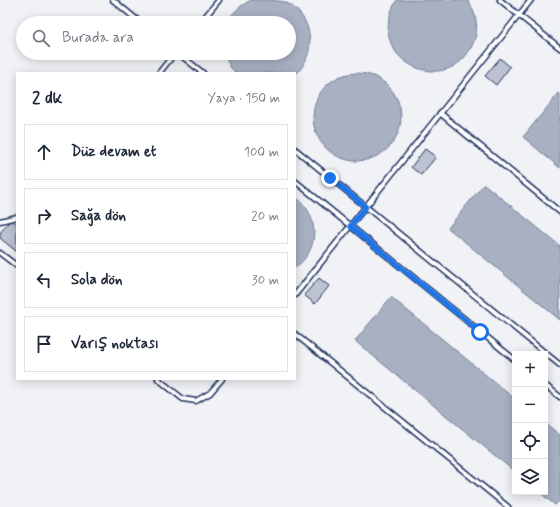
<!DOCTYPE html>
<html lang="tr">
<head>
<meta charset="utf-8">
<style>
	:root { --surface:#fff; --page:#f2f2f3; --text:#1f2937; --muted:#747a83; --line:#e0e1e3 }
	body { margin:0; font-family:Mynerve,sans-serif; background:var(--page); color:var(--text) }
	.controls { position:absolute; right:12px; bottom:12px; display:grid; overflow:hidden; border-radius:0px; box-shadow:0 2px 10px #0003 }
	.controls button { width:36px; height:36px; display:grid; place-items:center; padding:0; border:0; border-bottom:1px solid var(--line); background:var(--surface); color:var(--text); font:20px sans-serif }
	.stop { position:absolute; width:12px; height:12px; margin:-9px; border:3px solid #1a73e8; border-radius:50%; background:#fff }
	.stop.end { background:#1a73e8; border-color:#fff; box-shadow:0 1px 4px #0008 }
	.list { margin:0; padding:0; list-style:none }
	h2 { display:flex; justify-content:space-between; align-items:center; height:52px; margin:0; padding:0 16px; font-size:17px }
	h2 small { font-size:13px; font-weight:400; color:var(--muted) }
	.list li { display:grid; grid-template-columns:26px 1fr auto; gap:12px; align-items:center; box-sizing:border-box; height:56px; margin:0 8px 8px; padding:0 8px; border:1px solid var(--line); border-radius:0px }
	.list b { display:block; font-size:15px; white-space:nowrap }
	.list em { font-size:13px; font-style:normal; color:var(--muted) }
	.icon { flex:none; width:22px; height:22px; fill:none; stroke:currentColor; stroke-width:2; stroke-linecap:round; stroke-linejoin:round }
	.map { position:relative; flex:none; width:560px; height:507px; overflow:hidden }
	.search { position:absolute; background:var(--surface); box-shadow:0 2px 10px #0003; left:16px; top:16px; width:280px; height:44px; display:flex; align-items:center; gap:10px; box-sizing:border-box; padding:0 14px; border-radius:22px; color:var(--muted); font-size:15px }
	.panel { position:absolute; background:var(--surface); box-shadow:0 2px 10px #0003; left:16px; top:72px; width:280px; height:308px; border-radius:0px }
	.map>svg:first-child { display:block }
	.water { fill:#a8b0c2; stroke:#707c9a }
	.building { fill:#bcc2d0; stroke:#1b2f5e }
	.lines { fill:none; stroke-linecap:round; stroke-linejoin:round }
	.service-casing { stroke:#1b2f5e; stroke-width:7 }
	.service { stroke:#fff; stroke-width:4 }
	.route { stroke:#1a73e8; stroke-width:5 }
</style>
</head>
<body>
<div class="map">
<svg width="560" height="507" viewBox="0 0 560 507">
	<rect width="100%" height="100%" fill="#f1f2f5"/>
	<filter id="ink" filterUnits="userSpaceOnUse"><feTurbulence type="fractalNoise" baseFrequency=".025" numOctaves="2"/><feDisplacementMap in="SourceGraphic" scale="8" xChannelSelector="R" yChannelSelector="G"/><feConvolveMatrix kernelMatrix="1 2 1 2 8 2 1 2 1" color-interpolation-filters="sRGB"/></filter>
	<g filter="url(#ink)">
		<!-- water -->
		<g class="water">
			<path d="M251,0C261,0 276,0 285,2C314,16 318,54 295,75V73H236L230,67L224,53H289V23H226C233,12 240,6 251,0Z"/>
			<path d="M397,0H467C475,10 479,25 475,38C454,104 359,61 397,0Z"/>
			<circle cx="357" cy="117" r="44"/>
			<polygon points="559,93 560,94 560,168 523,137"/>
			<polygon points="484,184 560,246 560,320 448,228"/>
			<path d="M295,197C313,208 319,234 309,252C305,259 301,263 295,268Z"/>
			<polygon points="391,297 515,399 515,472 355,341"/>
			<polygon points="545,423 560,435 560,500 555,505 539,492 545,492"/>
		</g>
		<!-- building -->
		<g class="building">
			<polygon points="500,58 510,67 496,85 485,76"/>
			<polygon points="425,149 436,157 421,175 411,167"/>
			<polygon points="11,219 17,224 17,252 0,238 0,233"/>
			<polygon points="319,278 329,286 315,304 304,295"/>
		</g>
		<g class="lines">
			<defs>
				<g id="service">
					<polyline points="113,0 141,23"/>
					<polyline points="500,0 560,48"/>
					<polyline points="200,23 219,0"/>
					<polyline points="178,53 203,73"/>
					<polyline points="159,73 175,53"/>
					<polyline points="440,113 560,212"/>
					<polyline points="295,149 560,365"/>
					<polyline points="295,181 515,360"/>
					<polyline points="0,221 17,217"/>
					<polyline points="0,253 17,266"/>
					<polyline points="295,295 531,0"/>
					<polyline points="295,334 508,507"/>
					<polyline points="158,379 183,399 196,401 210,393 222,379"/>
					<polyline points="545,385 560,397"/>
				</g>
			</defs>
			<!-- service casing -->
			<use href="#service" class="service-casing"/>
			<!-- service -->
			<use href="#service" class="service"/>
		</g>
	</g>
	<g class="lines" filter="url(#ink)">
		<!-- route -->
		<polyline class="route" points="330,178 366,207 350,226 480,332"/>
	</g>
</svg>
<div class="controls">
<button>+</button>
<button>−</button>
<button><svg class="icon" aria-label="locate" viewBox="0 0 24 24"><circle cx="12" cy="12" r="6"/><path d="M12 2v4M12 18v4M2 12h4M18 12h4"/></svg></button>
<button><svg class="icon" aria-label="layers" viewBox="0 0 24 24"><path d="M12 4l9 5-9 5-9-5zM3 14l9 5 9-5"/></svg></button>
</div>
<div class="stop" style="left:480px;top:332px"></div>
<div class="stop end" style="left:330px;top:178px"></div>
<div class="search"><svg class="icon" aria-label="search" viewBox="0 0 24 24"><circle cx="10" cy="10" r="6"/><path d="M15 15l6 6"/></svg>Burada ara</div>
<section class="panel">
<h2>2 dk<small>Yaya · 150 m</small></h2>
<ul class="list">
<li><svg class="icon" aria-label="ahead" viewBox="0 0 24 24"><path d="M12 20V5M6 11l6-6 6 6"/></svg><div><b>Düz devam et</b></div><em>100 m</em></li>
<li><svg class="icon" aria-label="right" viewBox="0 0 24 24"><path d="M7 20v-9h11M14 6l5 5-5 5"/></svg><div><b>Sağa dön</b></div><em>20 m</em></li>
<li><svg class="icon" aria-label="left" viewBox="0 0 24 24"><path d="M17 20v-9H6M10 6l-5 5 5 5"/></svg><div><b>Sola dön</b></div><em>30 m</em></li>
<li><svg class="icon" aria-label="arrive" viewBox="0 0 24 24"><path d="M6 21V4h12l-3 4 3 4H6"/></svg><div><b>Varış noktası</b></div></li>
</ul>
</section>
</div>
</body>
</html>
